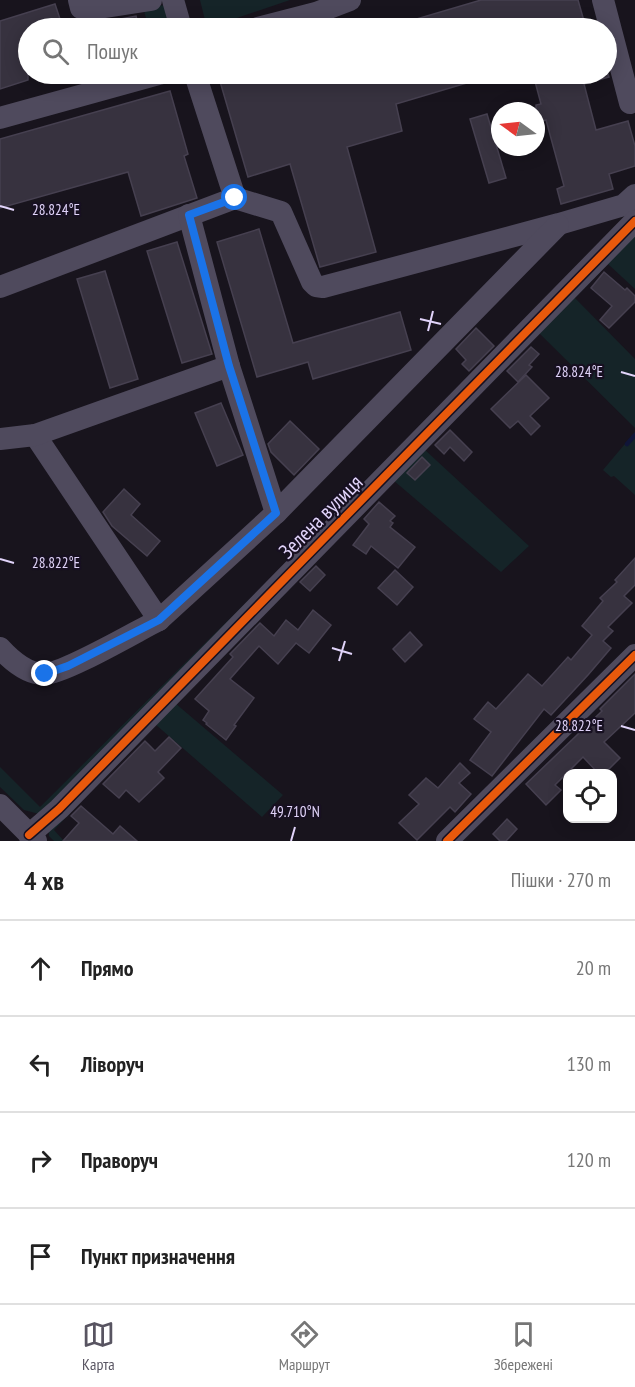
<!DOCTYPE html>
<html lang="uk">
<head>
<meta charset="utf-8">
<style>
	:root { --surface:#fff; --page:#f6f6f6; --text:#222; --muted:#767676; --line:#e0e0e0; --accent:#585461 }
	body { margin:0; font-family:"PT Sans Narrow",sans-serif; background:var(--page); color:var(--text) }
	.controls { position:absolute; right:18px; bottom:18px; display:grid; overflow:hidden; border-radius:12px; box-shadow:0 3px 15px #0003 }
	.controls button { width:54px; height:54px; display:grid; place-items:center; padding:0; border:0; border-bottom:2px solid var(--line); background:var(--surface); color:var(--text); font:30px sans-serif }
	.compass { position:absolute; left:491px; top:102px; width:54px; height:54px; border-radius:50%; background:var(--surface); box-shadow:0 3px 15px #0003; rotate:285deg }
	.stop { position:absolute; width:18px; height:18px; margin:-14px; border:4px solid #1a73e8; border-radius:50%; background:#fff }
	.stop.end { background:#1a73e8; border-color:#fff; box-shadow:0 2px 6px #0008 }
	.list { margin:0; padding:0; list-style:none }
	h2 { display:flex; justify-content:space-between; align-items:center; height:78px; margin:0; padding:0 24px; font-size:26px }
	h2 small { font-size:20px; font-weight:400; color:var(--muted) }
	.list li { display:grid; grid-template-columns:39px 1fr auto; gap:18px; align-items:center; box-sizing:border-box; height:96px; padding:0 24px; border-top:2px solid var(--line) }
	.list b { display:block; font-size:22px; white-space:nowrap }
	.list em { font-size:20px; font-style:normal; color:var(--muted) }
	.icon { flex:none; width:33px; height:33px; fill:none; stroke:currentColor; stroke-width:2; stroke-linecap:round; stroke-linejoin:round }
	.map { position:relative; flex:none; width:635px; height:841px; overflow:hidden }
	.search { position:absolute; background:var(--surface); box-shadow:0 3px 15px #0003; left:18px; right:18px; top:18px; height:66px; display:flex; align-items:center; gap:15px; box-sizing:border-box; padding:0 21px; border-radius:33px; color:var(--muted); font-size:22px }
	.sheet { height:462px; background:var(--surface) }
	nav { display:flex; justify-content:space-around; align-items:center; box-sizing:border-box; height:84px; border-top:2px solid var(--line); background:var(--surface); font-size:16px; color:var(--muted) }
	nav a { display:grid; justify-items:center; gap:3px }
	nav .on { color:var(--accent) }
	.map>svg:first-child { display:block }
	.green { fill:#152428 }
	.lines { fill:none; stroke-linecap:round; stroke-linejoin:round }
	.stream { stroke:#101538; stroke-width:4.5 }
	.building { fill:#37323f; stroke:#464050; stroke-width:1.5 }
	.minor { stroke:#4f4a5d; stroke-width:22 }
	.cycleway-casing { stroke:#171021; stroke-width:11 }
	.cycleway { stroke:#e8590c; stroke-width:8 }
	.route { stroke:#1a73e8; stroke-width:8 }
	.ticks { fill:none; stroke:#e1d4fa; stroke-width:2 }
	.labels { text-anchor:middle; stroke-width:4.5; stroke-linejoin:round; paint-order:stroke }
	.street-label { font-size:21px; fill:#e1d4fa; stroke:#171021 }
	.ticks-label { font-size:15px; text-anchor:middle; fill:#e1d4fa; stroke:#171021; stroke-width:4.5; stroke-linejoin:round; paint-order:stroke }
</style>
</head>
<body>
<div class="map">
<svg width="635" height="841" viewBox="0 0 635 841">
	<rect width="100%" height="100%" fill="#18141d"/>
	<!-- green -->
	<g class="green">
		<polygon points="200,0 290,0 207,28"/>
		<polygon points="165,5 172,28 149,28 143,8"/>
		<polygon points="635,229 635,289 608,264 575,298 635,359 635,428 539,333 424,449 529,546 501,572 393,480 175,703 283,795 262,817 155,724 54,830 64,841 54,841 49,836 49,831"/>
		<polygon points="499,351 39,814 24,810 0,787 0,767 40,807"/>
		<polygon points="635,432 635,495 614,476 611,477 603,470"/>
	</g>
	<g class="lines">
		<!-- stream -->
		<polyline class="stream" points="627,444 635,435"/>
	</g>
	<!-- building -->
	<g class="building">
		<polygon points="481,0 578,0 586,28 396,28 396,25"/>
		<polygon points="55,4 63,28 28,28 28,80 0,89 0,21"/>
		<polygon points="136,16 139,28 93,28 93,24"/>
		<polygon points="235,74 486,74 487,77 396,104 402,131 347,147 376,252 320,267 290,164 248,177 219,78"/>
		<polygon points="533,74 608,74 609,77 584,84 596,130 628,121 635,146 635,166 609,174 613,189 561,204 557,189 564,186 546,120 536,123 536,105 541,104"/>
		<polygon points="170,91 188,154 184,156 197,198 141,216 128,172 0,208 0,139"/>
		<polygon points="487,114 506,178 489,183 470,119"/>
		<polygon points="259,229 293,343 400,312 411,350 313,379 308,362 257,377 217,242"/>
		<polygon points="177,242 212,354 182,363 147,251"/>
		<polygon points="105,271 138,379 110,388 77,279"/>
		<polygon points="604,272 625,290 627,288 635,296 635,302 609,328 600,320 612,306 591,288"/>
		<polygon points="476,328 494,346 469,371 462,364 466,360 456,349"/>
		<polygon points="531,347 539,354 529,365 532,367 518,382 507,371"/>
		<polygon points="526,375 549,398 530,416 540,426 531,435 518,421 510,428 491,409"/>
		<polygon points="221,403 243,455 217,466 195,413"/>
		<polygon points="290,421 319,449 294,475 271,452 268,444"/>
		<polygon points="450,430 472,452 464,461 450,447 444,454 435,445"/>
		<polygon points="422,457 430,465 415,480 407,473"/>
		<polygon points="124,489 140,504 131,515 160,541 147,556 112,526 103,512"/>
		<polygon points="379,502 395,516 390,521 393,523 390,527 415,547 398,568 371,546 366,554 353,545 369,524 364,519"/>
		<polygon points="635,558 635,585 624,596 632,603 608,627 613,631 603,641 611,648 588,675 551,715 544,709 492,776 470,760 491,732 474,719 488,702 496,709 528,674 542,686 568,657 571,660 592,635 582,626 603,601 600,598 617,582 615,580"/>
		<polygon points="316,566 325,575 310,591 300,582"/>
		<polygon points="395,570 413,587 397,605 378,588"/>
		<polygon points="313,610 331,625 309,653 296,643 278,664 259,646 230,679 254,698 234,725 236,726 226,740 206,724 207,723 203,720 209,711 195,699 233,657 230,654 260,623 274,636 286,620 298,630"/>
		<polygon points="410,632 422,645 405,662 393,649"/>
		<polygon points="635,674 635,713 604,742 620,758 604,774 599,774 583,757 555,785 561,790 546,805 526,784 602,711 600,709"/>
		<polygon points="169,737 181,748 158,772 164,778 139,802 126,790 119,798 103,784 145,741 155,751"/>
		<polygon points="460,763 470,773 459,783 471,794 455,812 450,807 417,840 399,823 419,804 409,795 426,778 438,788"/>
		<polygon points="81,806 113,834 120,826 137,841 63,841 79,823 71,816"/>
		<polygon points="507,819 517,829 506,841 500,841 493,834"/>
	</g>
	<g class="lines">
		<!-- minor -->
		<g class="minor">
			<polyline points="79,0 81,8 86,10 151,0"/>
			<polyline points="173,0 181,28"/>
			<polyline points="603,0 630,103"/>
			<polyline points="258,28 316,13 350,0"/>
			<polyline points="195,74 235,198 281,212 312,282 316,286 323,287 559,224 624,205 635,195"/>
			<polyline points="0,118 159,74"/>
			<polyline points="0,287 235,198"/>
			<polyline points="35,435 159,620 276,513 229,366 189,215"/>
			<polyline points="0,439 35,435 229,366"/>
			<polyline points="276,513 558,225"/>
			<path d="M0,648C11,660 27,674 44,674C64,674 137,631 159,620"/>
			<polyline points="0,805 36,841"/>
			<polyline points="29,835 59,809 635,221"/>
			<polyline points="447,841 635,655"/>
		</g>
		<defs>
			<g id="cycleway">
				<polyline points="29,835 59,809 635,221"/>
				<polyline points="447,841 635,655"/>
			</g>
		</defs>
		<!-- cycleway casing -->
		<use href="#cycleway" class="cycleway-casing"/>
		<!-- cycleway -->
		<use href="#cycleway" class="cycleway"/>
	</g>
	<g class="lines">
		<!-- route -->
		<polyline class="route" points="45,674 68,666 159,620 276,513 229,366 189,215 235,198"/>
	</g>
	<!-- ticks -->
	<path class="ticks" d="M0,206L14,210M420,319L441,324M428,331L433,311M621,372L635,376M0,559L14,563M332,648L352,654M339,661L345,641M621,726L635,730M291,841L295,827"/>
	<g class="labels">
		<!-- street labels -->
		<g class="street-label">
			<text transform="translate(321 517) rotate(-45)" y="7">Зелена вулиця</text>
		</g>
	</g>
	<g class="ticks-label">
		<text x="56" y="215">28.824°E</text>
		<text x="579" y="377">28.824°E</text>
		<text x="56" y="568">28.822°E</text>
		<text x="579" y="731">28.822°E</text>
		<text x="295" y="817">49.710°N</text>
	</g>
</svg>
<div class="controls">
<button><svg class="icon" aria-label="locate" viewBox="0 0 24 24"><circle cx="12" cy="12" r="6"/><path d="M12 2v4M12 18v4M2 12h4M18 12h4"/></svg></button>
</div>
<svg class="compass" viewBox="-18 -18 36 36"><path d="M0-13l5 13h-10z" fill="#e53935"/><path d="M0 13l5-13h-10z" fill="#767676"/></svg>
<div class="stop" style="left:235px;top:198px"></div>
<div class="stop end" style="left:45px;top:674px"></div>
<div class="search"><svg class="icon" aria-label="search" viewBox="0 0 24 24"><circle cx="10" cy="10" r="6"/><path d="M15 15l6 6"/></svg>Пошук</div>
</div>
<section class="sheet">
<h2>4 хв<small>Пішки · 270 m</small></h2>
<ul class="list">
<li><svg class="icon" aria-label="ahead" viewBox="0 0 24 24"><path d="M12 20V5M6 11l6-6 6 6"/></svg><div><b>Прямо</b></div><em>20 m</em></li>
<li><svg class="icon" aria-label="left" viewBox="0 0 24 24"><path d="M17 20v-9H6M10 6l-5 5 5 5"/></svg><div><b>Ліворуч</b></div><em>130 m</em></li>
<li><svg class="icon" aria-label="right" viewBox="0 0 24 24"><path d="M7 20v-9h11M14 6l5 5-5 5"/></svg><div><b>Праворуч</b></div><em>120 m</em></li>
<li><svg class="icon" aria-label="arrive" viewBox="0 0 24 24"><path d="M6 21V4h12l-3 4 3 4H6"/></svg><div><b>Пункт призначення</b></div></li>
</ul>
</section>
<nav>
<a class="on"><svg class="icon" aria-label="map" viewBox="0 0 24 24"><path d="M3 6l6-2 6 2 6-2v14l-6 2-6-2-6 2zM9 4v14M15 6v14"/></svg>Карта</a>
<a><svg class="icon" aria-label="directions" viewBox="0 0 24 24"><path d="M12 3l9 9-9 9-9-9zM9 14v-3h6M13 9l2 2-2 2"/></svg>Маршрут</a>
<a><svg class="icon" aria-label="saved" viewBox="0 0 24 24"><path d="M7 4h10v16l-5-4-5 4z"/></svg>Збережені</a>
</nav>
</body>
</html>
